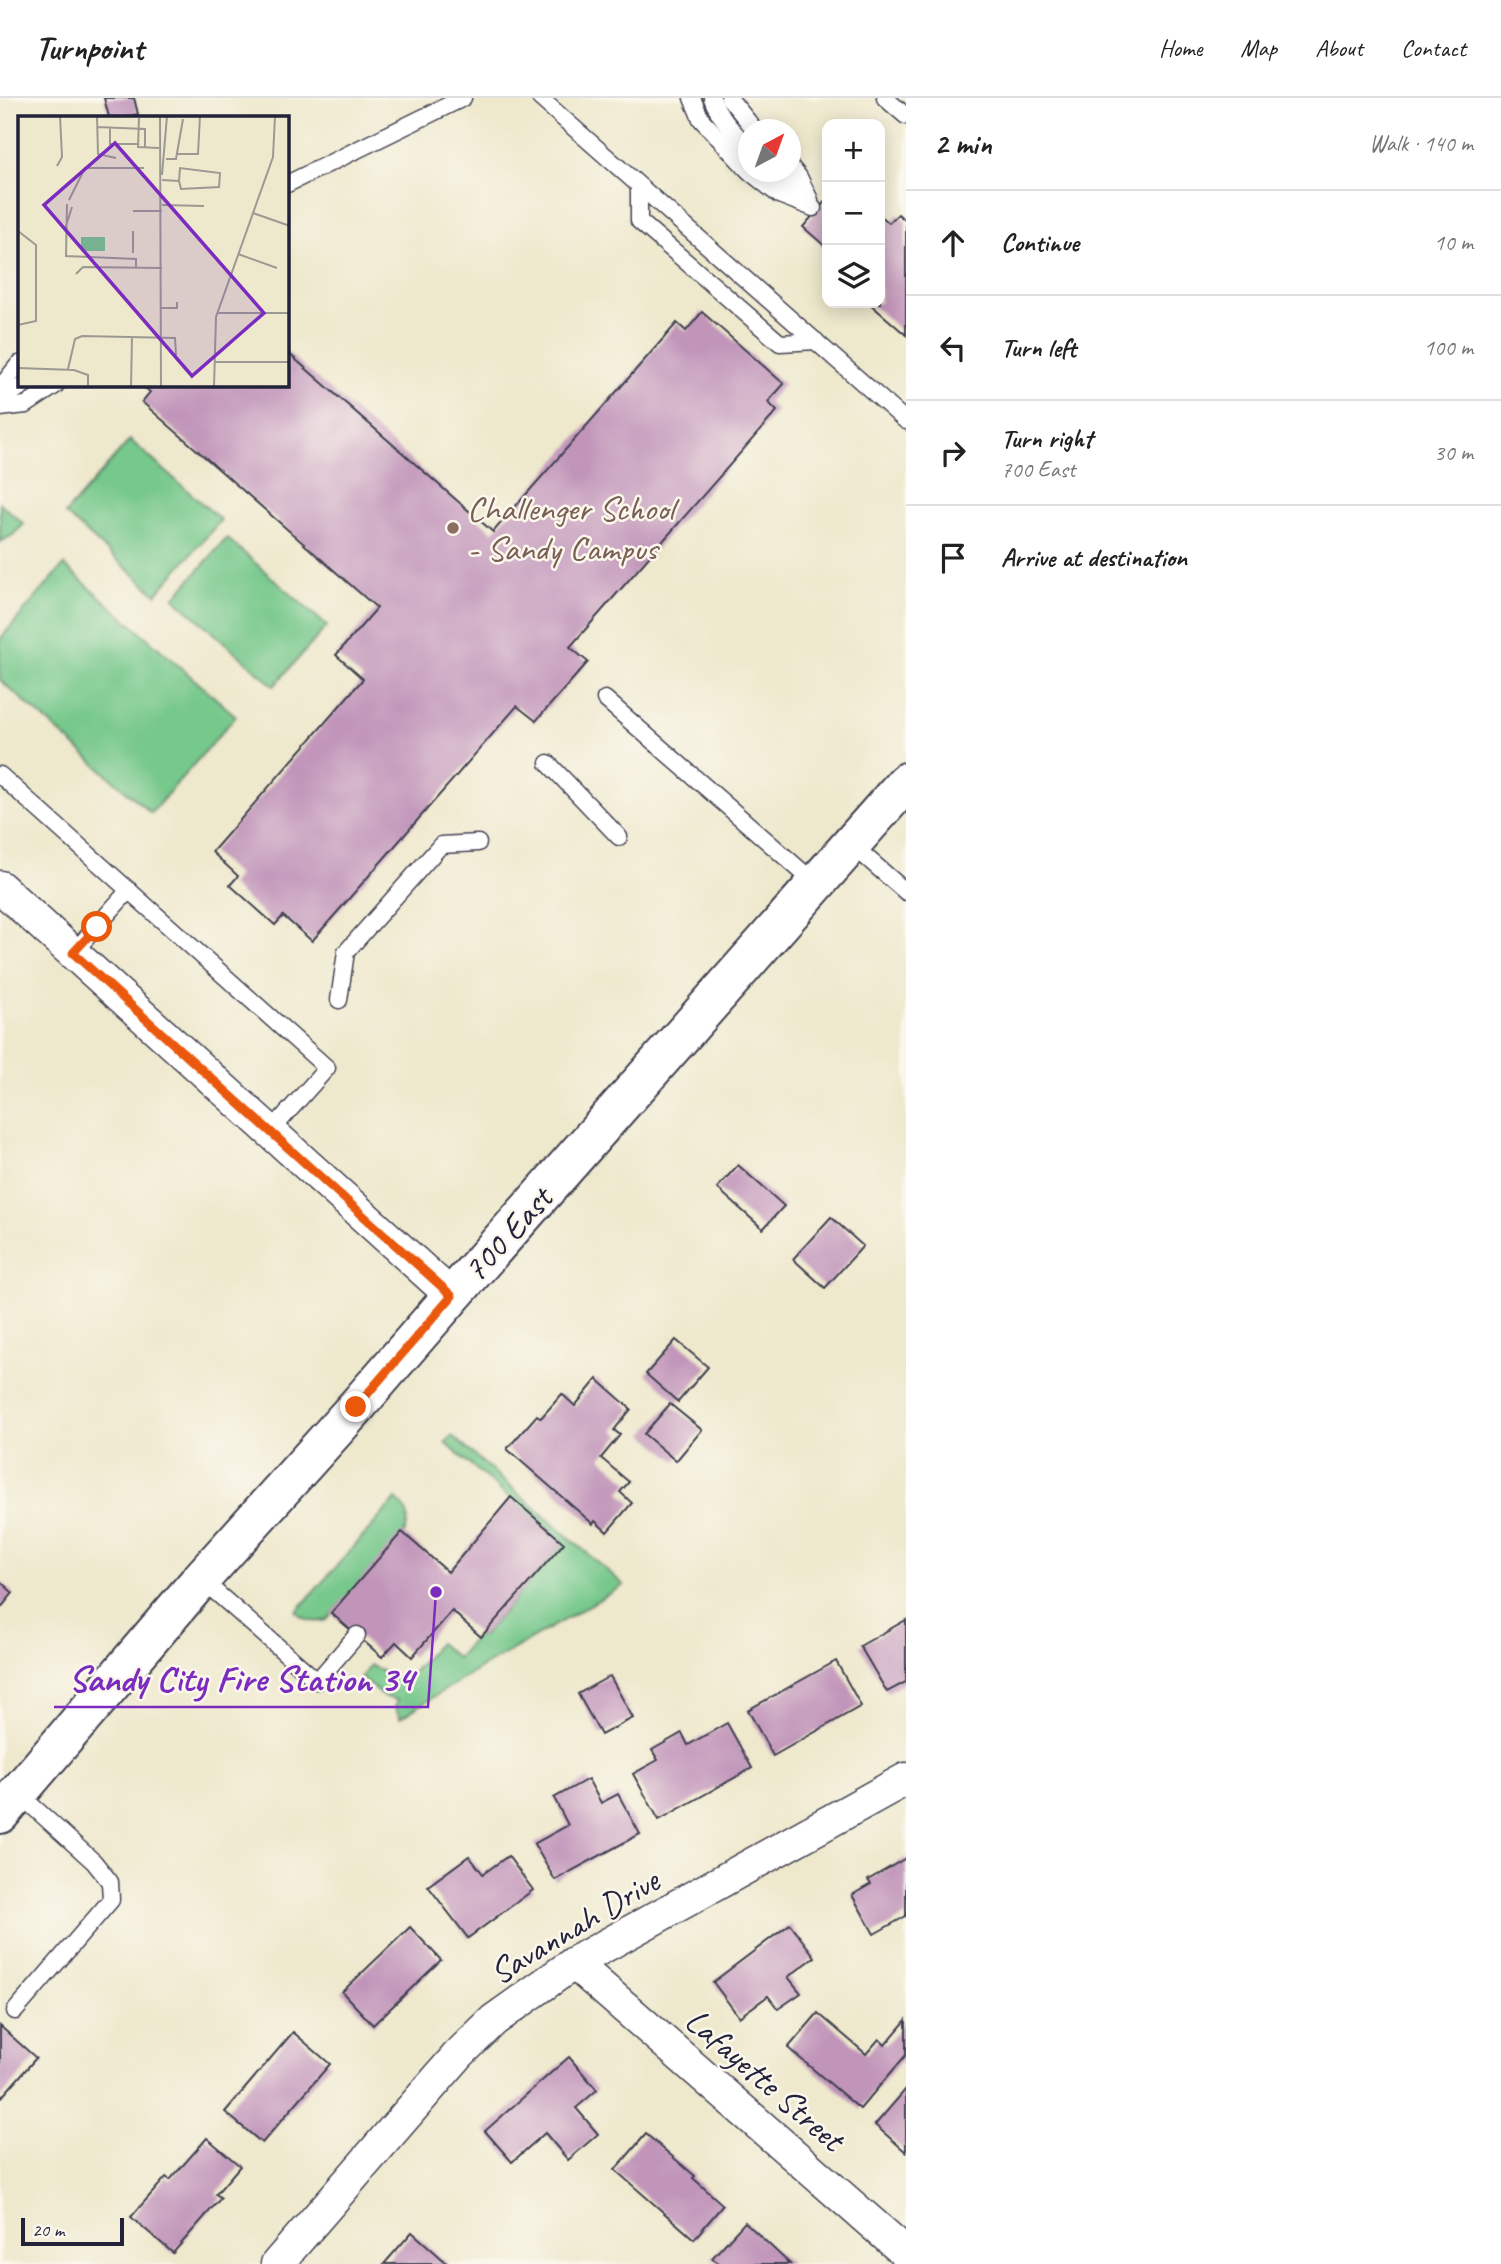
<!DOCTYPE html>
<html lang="en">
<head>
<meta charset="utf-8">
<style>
	:root { --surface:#fff; --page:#f2f2f2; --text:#222; --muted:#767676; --line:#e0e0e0 }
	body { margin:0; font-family:Caveat,sans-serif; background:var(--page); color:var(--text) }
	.controls { position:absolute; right:21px; top:21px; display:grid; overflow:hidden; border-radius:14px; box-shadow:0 4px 18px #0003 }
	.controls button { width:63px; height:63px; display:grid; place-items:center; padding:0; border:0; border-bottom:2px solid var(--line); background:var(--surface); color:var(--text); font:35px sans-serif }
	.compass { position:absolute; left:738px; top:21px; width:63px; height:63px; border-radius:50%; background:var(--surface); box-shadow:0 4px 18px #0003; rotate:41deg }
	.scale { position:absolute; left:21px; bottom:18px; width:103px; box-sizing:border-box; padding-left:7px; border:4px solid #22223b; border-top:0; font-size:19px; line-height:24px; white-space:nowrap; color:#22223b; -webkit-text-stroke:5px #fbf7ec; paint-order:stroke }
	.stop { position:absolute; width:21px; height:21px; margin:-16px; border:5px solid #ea580c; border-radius:50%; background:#fff }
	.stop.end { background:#ea580c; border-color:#fff; box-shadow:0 2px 7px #0008 }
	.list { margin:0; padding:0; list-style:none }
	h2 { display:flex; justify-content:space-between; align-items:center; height:91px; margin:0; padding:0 28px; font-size:30px }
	h2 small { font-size:23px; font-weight:400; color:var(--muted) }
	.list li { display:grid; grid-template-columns:46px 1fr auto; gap:21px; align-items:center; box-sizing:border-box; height:105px; padding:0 28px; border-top:2px solid var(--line) }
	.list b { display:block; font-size:26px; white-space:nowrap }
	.list p { margin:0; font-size:23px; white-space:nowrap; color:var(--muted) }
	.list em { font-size:23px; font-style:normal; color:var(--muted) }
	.icon { flex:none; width:38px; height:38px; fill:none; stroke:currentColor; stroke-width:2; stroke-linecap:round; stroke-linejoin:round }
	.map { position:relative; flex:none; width:906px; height:2166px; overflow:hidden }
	header { display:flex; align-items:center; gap:42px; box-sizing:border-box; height:98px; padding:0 35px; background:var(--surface); border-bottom:2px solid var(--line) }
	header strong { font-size:33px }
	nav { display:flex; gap:38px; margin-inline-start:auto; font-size:24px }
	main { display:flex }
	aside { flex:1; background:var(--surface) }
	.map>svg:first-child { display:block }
	.green { fill:#76c88b; stroke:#4c7563; stroke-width:2 }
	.building { fill:#c195ba }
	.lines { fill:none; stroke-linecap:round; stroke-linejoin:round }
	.service-casing { stroke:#414051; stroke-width:19 }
	.minor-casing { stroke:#414051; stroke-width:35 }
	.primary-casing { stroke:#414051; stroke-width:42 }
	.service { stroke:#fff; stroke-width:16 }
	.minor { stroke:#fff; stroke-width:32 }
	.primary { stroke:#fff; stroke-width:38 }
	.route { stroke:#ea580c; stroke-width:9 }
	.education-dot { fill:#8d6e63; stroke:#fbf7ec; stroke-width:2.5 }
	.labels { text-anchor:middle; stroke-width:5; stroke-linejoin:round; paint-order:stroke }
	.education-label { font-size:35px; fill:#785e54; stroke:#fbf7ec; text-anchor:start }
	.street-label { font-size:35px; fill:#22223b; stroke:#fbf7ec }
	.inset-road { fill:none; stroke:#9c9992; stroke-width:2 }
	.view { fill:#7b2cbf; fill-opacity:0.15; stroke:#7b2cbf; stroke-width:3.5 }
	.inset-edge { fill:none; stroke:#22223b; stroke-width:3.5 }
	.leader { fill:none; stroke:#7b2cbf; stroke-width:2.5 }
	.callout-dot { fill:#7b2cbf; stroke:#fbf7ec; stroke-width:2.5 }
	.callout-label { font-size:37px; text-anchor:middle; font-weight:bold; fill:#7b2cbf; stroke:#fbf7ec; stroke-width:5; stroke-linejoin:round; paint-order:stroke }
</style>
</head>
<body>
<header>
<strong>Turnpoint</strong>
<nav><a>Home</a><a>Map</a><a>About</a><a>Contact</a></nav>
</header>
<main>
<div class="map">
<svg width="906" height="2166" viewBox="0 0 906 2166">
	<rect width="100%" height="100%" fill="#fbf7ec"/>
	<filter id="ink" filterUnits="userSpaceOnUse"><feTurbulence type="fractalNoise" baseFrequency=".0143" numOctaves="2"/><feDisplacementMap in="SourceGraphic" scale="14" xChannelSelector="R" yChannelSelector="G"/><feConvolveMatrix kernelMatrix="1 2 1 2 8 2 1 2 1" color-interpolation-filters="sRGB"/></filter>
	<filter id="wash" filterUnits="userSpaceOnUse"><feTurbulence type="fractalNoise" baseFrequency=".00686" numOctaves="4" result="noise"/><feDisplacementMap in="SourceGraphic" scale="28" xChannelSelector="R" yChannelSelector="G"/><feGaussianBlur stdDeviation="1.57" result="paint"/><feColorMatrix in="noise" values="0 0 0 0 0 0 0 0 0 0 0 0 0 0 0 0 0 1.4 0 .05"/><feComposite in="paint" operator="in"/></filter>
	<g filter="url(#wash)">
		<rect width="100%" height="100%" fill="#eee8cc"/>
		<!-- green -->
		<g class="green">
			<polygon points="130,342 221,422 156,496 65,416"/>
			<polygon points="0,405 24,426 13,437 0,444"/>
			<polygon points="227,440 327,528 274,588 174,500"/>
			<polygon points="64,467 236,618 151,715 0,582 0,541"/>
			<polygon points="452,1338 624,1487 467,1578 400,1620 395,1609 397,1602 383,1598 361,1579 370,1567 393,1579 409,1578 439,1545 457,1560 478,1536 482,1539 563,1445 445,1345"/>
			<path d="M396,1401C408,1411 411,1421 404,1436L327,1522C314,1526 306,1522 296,1514Z"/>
		</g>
		<g id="blocks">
			<!-- building -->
			<g class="building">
				<polygon points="104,0 134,0 138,16 127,19 109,19"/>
				<polygon points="827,101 827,150 803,129"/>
				<polygon points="898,116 906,123 906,237 869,205 880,205 880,117 889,125"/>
				<polygon points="702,214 784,286 768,304 777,313 570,549 588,564 536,623 517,608 312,843 283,818 275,827 230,787 238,778 212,754 363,581 336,557 377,510 142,304 150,294 142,287 287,287 287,254 493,434 677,225 686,233"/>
				<polygon points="738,1067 784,1108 763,1131 717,1090"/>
				<polygon points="831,1119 863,1148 825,1190 793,1161"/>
				<polygon points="676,1242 708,1269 678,1304 646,1276"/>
				<polygon points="597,1281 631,1311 614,1332 620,1337 601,1360 629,1384 620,1394 632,1405 607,1434 595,1423 593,1426 507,1351 537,1317 541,1320 562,1296 575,1308"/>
				<polygon points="670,1306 702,1332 676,1363 644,1336"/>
				<polygon points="511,1399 564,1445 481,1539 452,1513 412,1559 396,1544 382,1559 331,1515 402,1434 448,1474"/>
				<polygon points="0,1483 13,1495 0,1511"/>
				<polygon points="906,1522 906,1584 887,1594 860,1548"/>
				<polygon points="836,1563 861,1608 773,1658 748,1612"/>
				<polygon points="610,1578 633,1620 601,1637 578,1596"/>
				<polygon points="727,1625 752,1670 659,1722 633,1676 658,1662 652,1652 682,1635 688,1647"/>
				<polygon points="588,1681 601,1705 618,1696 640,1736 555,1782 534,1746 568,1727 554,1700"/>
				<polygon points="469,1758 483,1776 508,1758 533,1792 468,1840 428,1788"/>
				<polygon points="906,1760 906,1818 874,1836 852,1797 871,1786 868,1782"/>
				<polygon points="790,1826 815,1859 788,1879 801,1895 778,1911 768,1898 739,1919 713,1884"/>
				<polygon points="410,1829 441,1862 373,1927 342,1894"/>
				<polygon points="818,1915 866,1956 879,1941 885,1947 906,1922 906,1957 860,2011 788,1950"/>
				<polygon points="0,1928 36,1960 0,2001"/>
				<polygon points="293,1934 330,1966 262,2045 225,2014"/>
				<polygon points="569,1959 597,1992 576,2010 598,2036 568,2062 545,2035 512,2064 485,2033"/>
				<polygon points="906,1991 906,2054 875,2027"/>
				<polygon points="646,2036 695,2078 693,2080 723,2107 694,2141 615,2072"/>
				<polygon points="207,2040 240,2068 216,2096 221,2100 173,2155 131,2119 166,2079 170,2082"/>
				<polygon points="745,2124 790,2166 720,2166 712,2160"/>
				<polygon points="412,2134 448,2166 384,2166"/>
			</g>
		</g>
	</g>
	<g filter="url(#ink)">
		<use href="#blocks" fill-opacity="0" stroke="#414051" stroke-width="2"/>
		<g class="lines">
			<defs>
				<g id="service">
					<polyline points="540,0 906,323"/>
					<polyline points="692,0 701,21 748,72"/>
					<path d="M712,0C719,20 734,34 748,49"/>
					<polyline points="729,0 755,32"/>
					<polyline points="885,0 906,18"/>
					<polyline points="790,68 799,79 810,102"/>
					<polyline points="750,74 779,97 813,110"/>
					<polyline points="773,74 808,105"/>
					<polyline points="287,86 463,0"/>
					<polyline points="639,88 639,123 780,245 816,243"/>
					<polyline points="0,290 19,266"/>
					<polyline points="0,302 24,287"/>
					<polyline points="0,310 26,307 56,287"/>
					<polyline points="605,601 816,786"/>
					<polyline points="548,665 619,739"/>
					<polyline points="0,677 327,970 270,1034"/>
					<polyline points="851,746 906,794"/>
					<polyline points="73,855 129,792"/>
					<polyline points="339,902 346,854 441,747 478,745"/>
					<polyline points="201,1481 317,1583 357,1537"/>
					<polyline points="15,1913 111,1802 110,1784 94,1764 18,1695"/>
				</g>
				<g id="minor">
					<polyline points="0,789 452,1198"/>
					<polyline points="574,1865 906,2155"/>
					<polyline points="277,2166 459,1956 494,1922 574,1865 906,1681"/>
				</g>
				<polyline id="primary" points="0,1716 201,1481 356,1309 452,1198 906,684"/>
			</defs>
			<!-- service casing -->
			<use href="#service" class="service-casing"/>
			<!-- minor casing -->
			<use href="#minor" class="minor-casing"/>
			<!-- primary casing -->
			<use href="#primary" class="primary-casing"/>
			<!-- service -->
			<use href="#service" class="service"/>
			<!-- minor -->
			<use href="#minor" class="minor"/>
			<!-- primary -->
			<use href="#primary" class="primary"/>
		</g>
	</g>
	<g class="lines" filter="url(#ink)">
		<!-- route -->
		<polyline class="route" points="97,829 73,855 452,1198 356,1309"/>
	</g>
	<!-- markers -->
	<circle class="education-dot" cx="453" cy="430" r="7"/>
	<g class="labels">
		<!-- education labels -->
		<g class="education-label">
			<text x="467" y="422">Challenger School<tspan x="467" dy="40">- Sandy Campus</tspan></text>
		</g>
		<!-- street labels -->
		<g class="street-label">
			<text transform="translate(507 1136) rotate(-48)" y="12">700 East</text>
			<text transform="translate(574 1828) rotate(-31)" y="12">Savannah Drive</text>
			<text transform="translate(765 1981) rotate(41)" y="12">Lafayette Street</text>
		</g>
	</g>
	<!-- overview -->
	<g transform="translate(18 18)">
		<rect width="271" height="271" fill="#eee8cc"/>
		<path d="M63,121H87V135H63Z" fill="#76c88b"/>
		<path class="inset-road" d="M79,0L80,38L98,42M111,0H180M142,0L143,271M121,2L120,31L141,32M79,11L127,13V31M92,11V28H120M158,38H180L182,0M148,43H158L165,3M39,50L44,41L42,0M144,59L149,0M144,64L161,65L163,73L201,71L202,57L162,52L161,65M51,84L67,52H126M49,88L48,140L118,143V152M144,89L186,90M115,95H144M235,97L272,110M47,113L54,91M0,115L18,129V205L0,209M115,137V115M220,138L259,152M58,158L65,151L144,152M143,192H159V186M199,197H272M196,246H272M0,252L56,254L70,259V271M50,253L57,223L64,220L157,222L158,239M113,271L114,221M196,271L198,201L255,41L257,0"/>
		<path class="view" d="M97,27L246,197L174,260L26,89Z"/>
		<rect width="271" height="271" class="inset-edge"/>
	</g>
	<!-- callouts -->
	<path class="leader" d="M436 1494L428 1609H54"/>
	<circle class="callout-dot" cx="436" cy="1494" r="7"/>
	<g class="callout-label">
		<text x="241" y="1593">Sandy City Fire Station 34</text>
	</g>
</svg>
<div class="controls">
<button>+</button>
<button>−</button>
<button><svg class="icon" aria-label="layers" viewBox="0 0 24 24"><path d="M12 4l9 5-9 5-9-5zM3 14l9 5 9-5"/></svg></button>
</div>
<svg class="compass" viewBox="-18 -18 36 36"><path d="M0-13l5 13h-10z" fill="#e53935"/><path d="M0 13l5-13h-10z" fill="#767676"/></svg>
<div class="scale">20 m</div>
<div class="stop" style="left:97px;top:829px"></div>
<div class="stop end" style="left:356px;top:1309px"></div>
</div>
<aside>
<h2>2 min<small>Walk · 140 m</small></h2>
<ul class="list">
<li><svg class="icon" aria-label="ahead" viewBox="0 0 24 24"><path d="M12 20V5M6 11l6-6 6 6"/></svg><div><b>Continue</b></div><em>10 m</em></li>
<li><svg class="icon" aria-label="left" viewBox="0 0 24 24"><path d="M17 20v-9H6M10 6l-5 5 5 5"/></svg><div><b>Turn left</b></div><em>100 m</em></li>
<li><svg class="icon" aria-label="right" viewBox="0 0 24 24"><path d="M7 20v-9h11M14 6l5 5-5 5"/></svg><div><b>Turn right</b><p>700 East</p></div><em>30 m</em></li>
<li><svg class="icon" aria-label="arrive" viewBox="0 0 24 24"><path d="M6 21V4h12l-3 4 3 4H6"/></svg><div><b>Arrive at destination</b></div></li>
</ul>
</aside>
</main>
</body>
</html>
